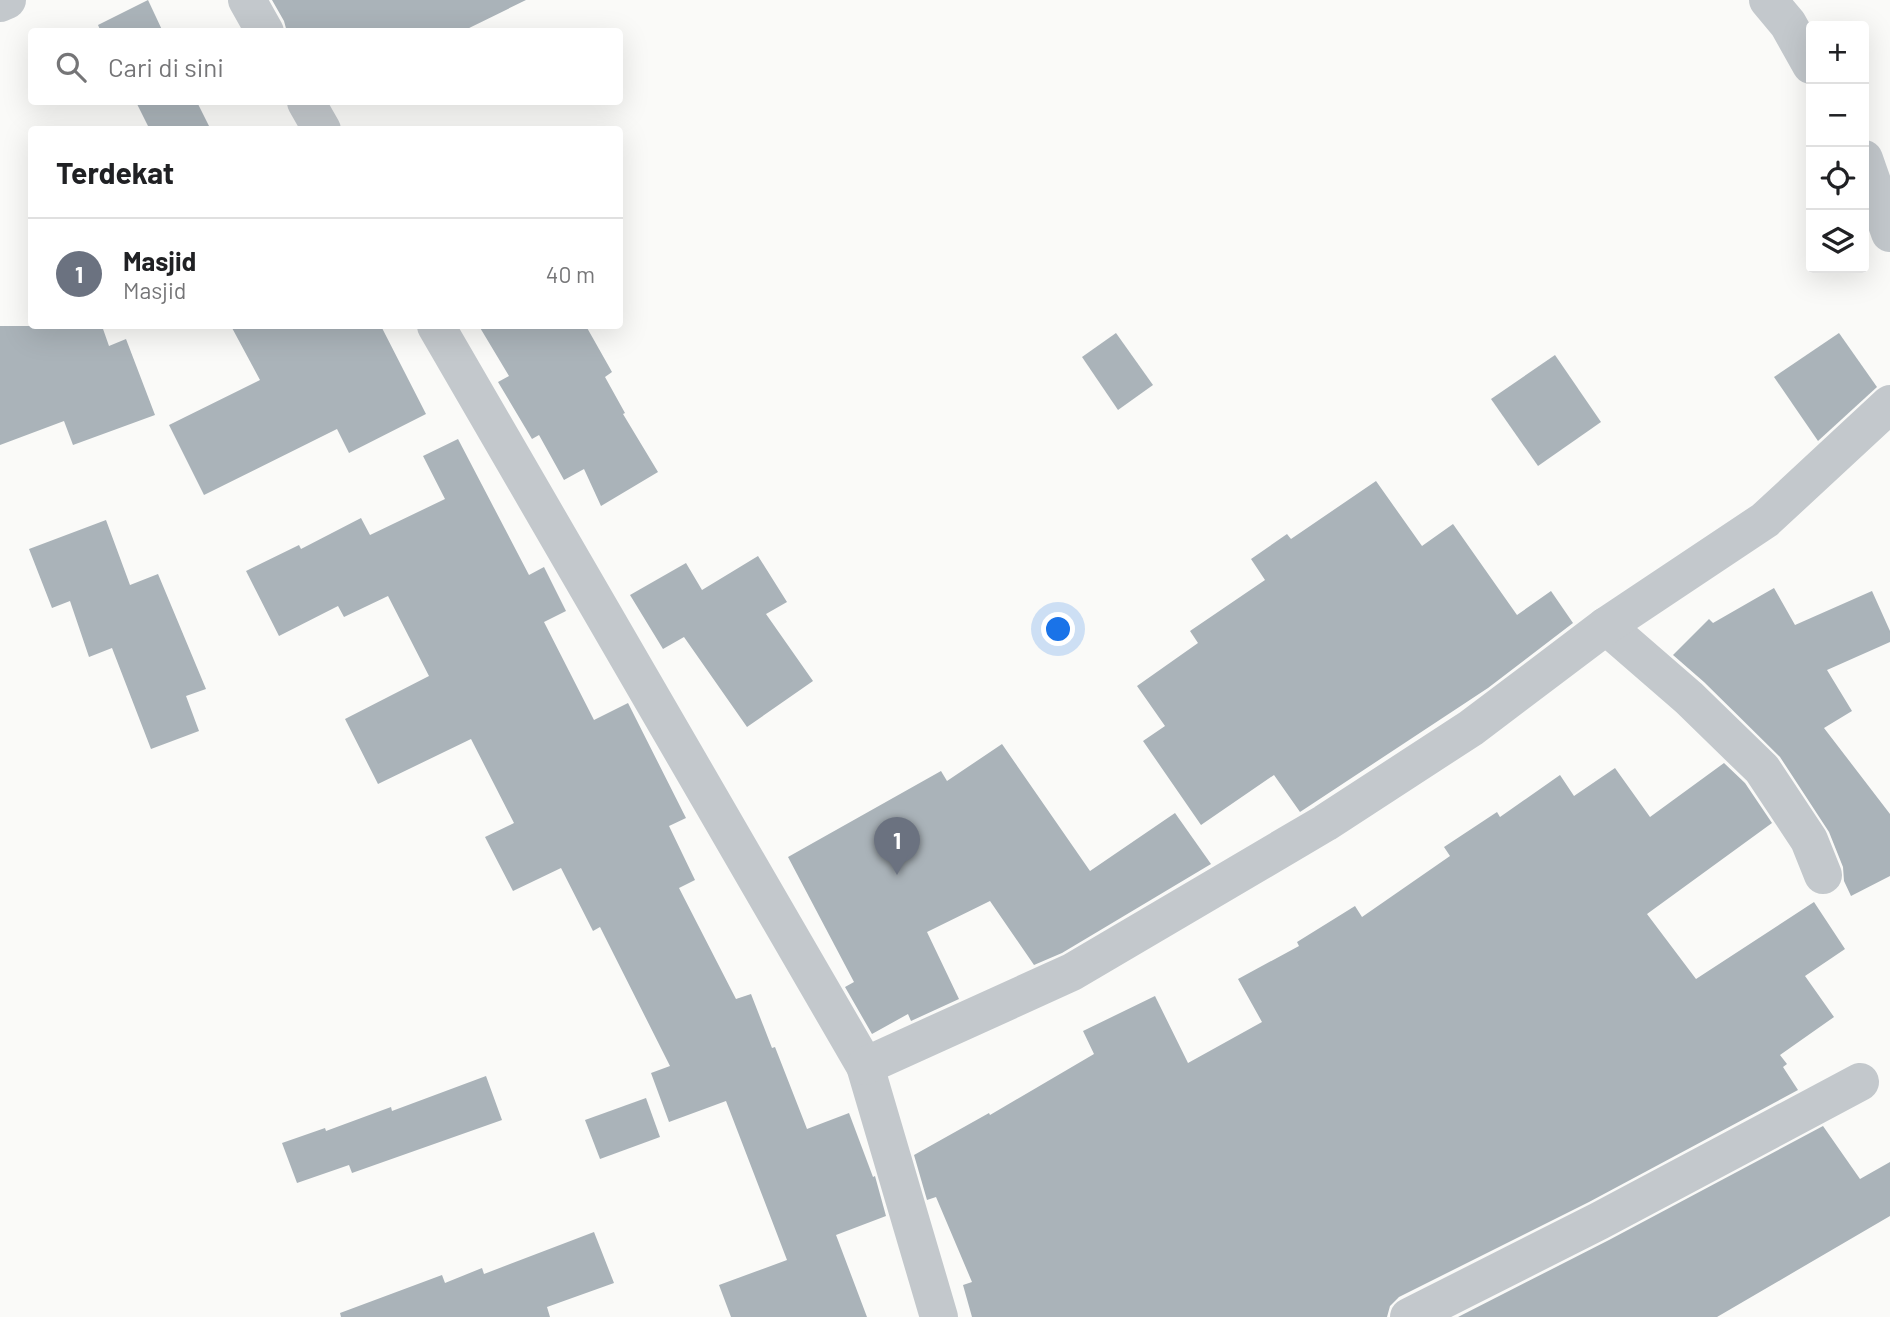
<!DOCTYPE html>
<html lang="id">
<head>
<meta charset="utf-8">
<style>
	:root { --surface:#fff; --page:#f2f2f2; --text:#202124; --muted:#757577; --line:#e0e0e0; --accent:#111827 }
	body { margin:0; font-family:Barlow,sans-serif; background:var(--page); color:var(--text) }
	.controls { position:absolute; right:21px; top:21px; display:grid; overflow:hidden; border-radius:7px; box-shadow:0 7px 28px #0002 }
	.controls button { width:63px; height:63px; display:grid; place-items:center; padding:0; border:0; border-bottom:2px solid var(--line); background:var(--surface); color:var(--text); font:35px sans-serif }
	.you { position:absolute; left:1059px; top:630px; width:24px; height:24px; margin:-18px; border:5px solid #fff; border-radius:50%; background:#1a73e8; box-shadow:0 0 0 10px #1a73e833 }
	.badge { display:grid; place-items:center; width:46px; height:46px; border-radius:50%; background:var(--accent); color:#fff; font-size:23px; font-weight:700 }
	.pin { position:absolute; translate:-50% -58px; filter:drop-shadow(0 2px 4px #0008) }
	.pin::after { content:''; position:absolute; top:37px; width:24px; height:21px; background:inherit; clip-path:polygon(0 0,100% 0,50% 100%) }
	.list { margin:0; padding:0; list-style:none }
	h2 { display:flex; justify-content:space-between; align-items:center; height:91px; margin:0; padding:0 28px; font-size:30px }
	h2 small { font-size:23px; font-weight:400; color:var(--muted) }
	.list li { display:grid; grid-template-columns:46px 1fr auto; gap:21px; align-items:center; box-sizing:border-box; height:112px; padding:0 28px; border-top:2px solid var(--line) }
	.list b { display:block; font-size:26px; white-space:nowrap }
	.list p { margin:0; font-size:23px; white-space:nowrap; color:var(--muted) }
	.list em { font-size:23px; font-style:normal; color:var(--muted) }
	.icon { flex:none; width:38px; height:38px; fill:none; stroke:currentColor; stroke-width:2; stroke-linecap:round; stroke-linejoin:round }
	.map { position:relative; flex:none; width:1890px; height:1317px; overflow:hidden }
	.search { position:absolute; background:var(--surface); box-shadow:0 7px 28px #0002; left:28px; top:28px; width:595px; height:77px; display:flex; align-items:center; gap:18px; box-sizing:border-box; padding:0 24px; border-radius:7px; color:var(--muted); font-size:26px }
	.panel { position:absolute; background:var(--surface); box-shadow:0 7px 28px #0002; left:28px; top:126px; width:595px; height:203px; border-radius:7px }
	.map>svg:first-child { display:block }
	.building { fill:#aab3b9 }
	.lines { fill:none; stroke-linecap:round; stroke-linejoin:round }
	.minor { stroke:#c3c8cc; stroke-width:38 }
</style>
</head>
<body>
<div class="map">
<svg width="1890" height="1317" viewBox="0 0 1890 1317">
	<rect width="100%" height="100%" fill="#fafaf8"/>
	<!-- building -->
	<g class="building">
		<polygon points="148,0 163,32 101,32 98,25"/>
		<polygon points="272,0 526,0 461,32 287,32 284,21"/>
		<polygon points="136,102 197,102 211,130 150,130"/>
		<polygon points="0,326 102,326 109,346 126,339 155,415 73,445 64,421 0,445"/>
		<polygon points="231,326 381,326 426,414 349,453 337,429 204,495 169,425 260,380"/>
		<polygon points="479,326 586,326 612,372 605,377 625,413 623,414 658,472 601,506 584,469 564,480 539,435 532,439 498,382 509,376"/>
		<polygon points="1116,333 1153,385 1118,410 1082,357"/>
		<polygon points="1839,333 1877,387 1818,441 1774,377"/>
		<polygon points="1555,355 1601,422 1538,466 1491,399"/>
		<polygon points="458,439 529,575 544,567 566,611 544,622 594,720 628,703 686,818 669,826 695,880 679,888 736,999 751,994 772,1048 775,1047 807,1129 849,1113 873,1177 875,1176 886,1216 836,1235 867,1317 731,1317 719,1285 787,1260 726,1101 669,1122 651,1073 670,1066 600,927 593,931 561,868 513,891 485,837 514,823 471,739 378,784 345,719 429,676 388,596 344,617 338,606 279,636 246,571 299,545 301,549 361,518 370,535 445,499 423,456"/>
		<polygon points="1376,481 1422,546 1453,524 1517,615 1551,591 1573,623 1488,688 1300,812 1274,775 1201,825 1143,741 1165,726 1137,686 1198,643 1190,631 1265,580 1251,559 1287,534 1291,539"/>
		<polygon points="106,520 130,585 158,574 206,689 186,696 199,731 151,749 112,648 89,657 70,601 52,608 29,549"/>
		<polygon points="758,556 787,602 766,614 813,681 747,727 684,637 663,649 630,595 686,563 702,590"/>
		<polygon points="1774,588 1795,625 1872,591 1890,631 1890,642 1827,670 1852,711 1824,728 1890,814 1890,876 1851,896 1844,881 1843,867 1829,832 1780,757 1704,682 1673,655 1709,619 1713,623"/>
		<polygon points="1002,744 1090,871 1175,813 1211,864 1062,953 1034,965 990,901 927,932 959,999 911,1021 908,1014 872,1034 845,987 854,982 788,857 941,771 947,781"/>
		<polygon points="1724,763 1745,783 1772,823 1647,914 1696,979 1814,902 1845,949 1805,976 1834,1017 1780,1055 1787,1064 1783,1067 1798,1090 1589,1202 1399,1297 1390,1306 1387,1317 972,1317 963,1285 972,1282 936,1197 927,1200 914,1155 989,1113 990,1115 1094,1054 1083,1031 1155,996 1188,1063 1262,1022 1238,979 1299,946 1297,942 1355,906 1362,917 1450,856 1444,847 1497,812 1500,817 1560,775 1574,796 1615,768 1650,817"/>
		<polygon points="486,1076 502,1120 352,1173 349,1165 297,1183 282,1143 325,1128 326,1131 391,1107 392,1111"/>
		<polygon points="646,1098 660,1137 600,1159 585,1120"/>
		<polygon points="1823,1126 1860,1179 1890,1162 1890,1216 1717,1317 1458,1317 1609,1240"/>
		<polygon points="594,1232 614,1283 547,1307 550,1317 341,1317 340,1313 442,1275 445,1283 482,1268 484,1274"/>
	</g>
	<g class="lines">
		<!-- minor -->
		<g class="minor">
			<polyline points="247,0 265,32"/>
			<polyline points="1768,0 1788,24 1811,65"/>
			<polyline points="0,3 7,0"/>
			<polyline points="306,102 322,130"/>
			<polyline points="1864,159 1890,233"/>
			<polyline points="436,326 865,1066 939,1317"/>
			<polyline points="1606,626 1689,698 1762,769 1809,840 1823,875"/>
			<polyline points="865,1066 1072,972 1325,823 1471,728 1606,626 1765,520 1890,404"/>
			<polyline points="1409,1317 1599,1221 1860,1082"/>
		</g>
	</g>
</svg>
<div class="controls">
<button>+</button>
<button>−</button>
<button><svg class="icon" aria-label="locate" viewBox="0 0 24 24"><circle cx="12" cy="12" r="6"/><path d="M12 2v4M12 18v4M2 12h4M18 12h4"/></svg></button>
<button><svg class="icon" aria-label="layers" viewBox="0 0 24 24"><path d="M12 4l9 5-9 5-9-5zM3 14l9 5 9-5"/></svg></button>
</div>
<div class="you"></div>
<div class="pin badge" style="left:897px;top:875px;background:#6b7280">1</div>
<div class="search"><svg class="icon" aria-label="search" viewBox="0 0 24 24"><circle cx="10" cy="10" r="6"/><path d="M15 15l6 6"/></svg>Cari di sini</div>
<section class="panel">
<h2>Terdekat<small></small></h2>
<ul class="list">
<li><span class="badge" style="background:#6b7280">1</span><div><b>Masjid</b><p>Masjid</p></div><em>40 m</em></li>
</ul>
</section>
</div>
</body>
</html>
